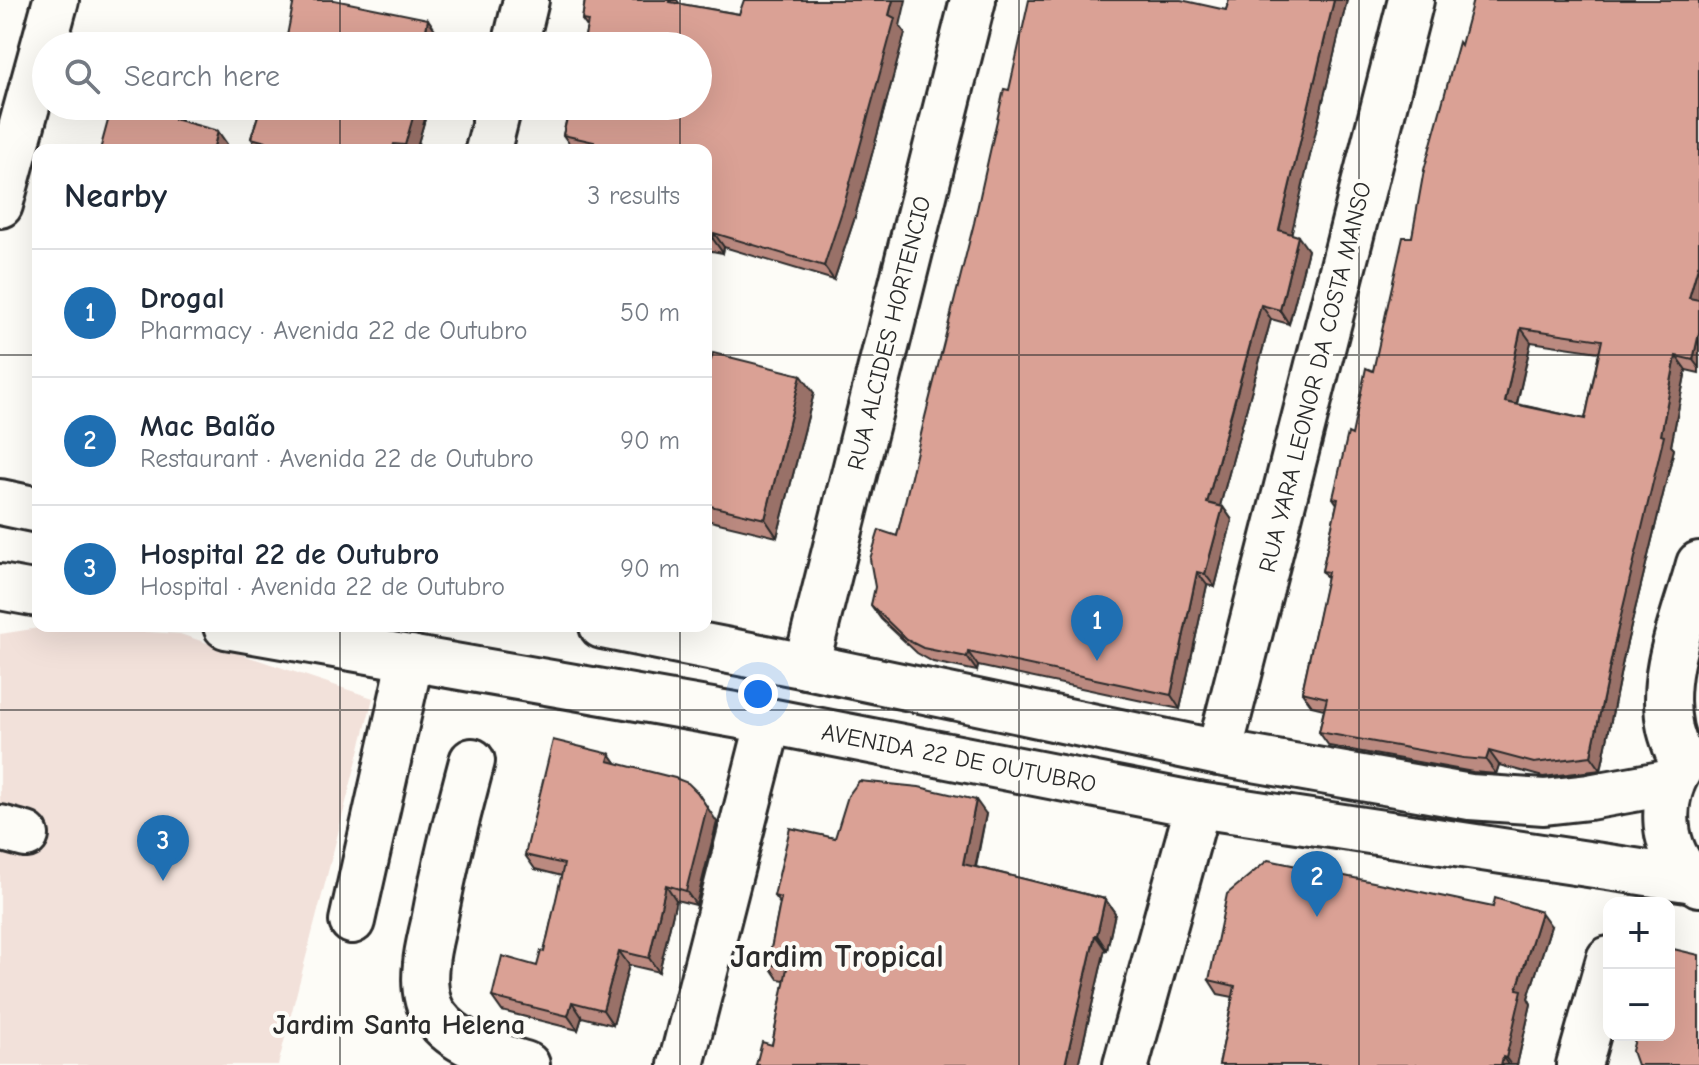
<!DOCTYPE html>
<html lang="en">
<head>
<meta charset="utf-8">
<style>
	:root { --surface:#fff; --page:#f6f6f7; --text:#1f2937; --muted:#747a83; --line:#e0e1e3; --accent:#1f6fb2 }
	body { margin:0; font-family:"Comic Neue",sans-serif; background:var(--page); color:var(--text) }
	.controls { position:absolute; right:24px; bottom:24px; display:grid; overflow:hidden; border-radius:16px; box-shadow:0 8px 32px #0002 }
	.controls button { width:72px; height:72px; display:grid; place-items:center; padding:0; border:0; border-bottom:2px solid var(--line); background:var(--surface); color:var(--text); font:40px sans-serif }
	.you { position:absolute; left:758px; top:694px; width:28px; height:28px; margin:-20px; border:6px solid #fff; border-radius:50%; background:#1a73e8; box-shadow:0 0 0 12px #1a73e833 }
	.badge { display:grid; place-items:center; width:52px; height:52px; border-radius:50%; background:var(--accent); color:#fff; font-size:26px; font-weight:700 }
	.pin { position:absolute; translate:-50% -66px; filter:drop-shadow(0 2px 4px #0008) }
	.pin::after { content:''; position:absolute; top:42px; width:28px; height:24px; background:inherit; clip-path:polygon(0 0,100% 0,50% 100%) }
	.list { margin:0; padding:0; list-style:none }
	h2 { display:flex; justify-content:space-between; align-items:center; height:104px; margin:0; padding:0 32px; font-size:34px }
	h2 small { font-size:26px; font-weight:400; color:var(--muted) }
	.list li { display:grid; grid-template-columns:52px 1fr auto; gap:24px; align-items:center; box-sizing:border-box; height:128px; padding:0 32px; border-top:2px solid var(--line) }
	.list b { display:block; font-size:30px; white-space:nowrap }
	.list p { margin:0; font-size:26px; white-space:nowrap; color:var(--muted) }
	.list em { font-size:26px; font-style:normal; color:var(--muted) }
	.icon { flex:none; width:44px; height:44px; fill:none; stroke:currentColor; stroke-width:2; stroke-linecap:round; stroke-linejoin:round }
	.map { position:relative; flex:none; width:1699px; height:1065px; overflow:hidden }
	.search { position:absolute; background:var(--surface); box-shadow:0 8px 32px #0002; left:32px; top:32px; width:680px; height:88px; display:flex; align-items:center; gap:20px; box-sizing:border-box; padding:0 28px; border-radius:44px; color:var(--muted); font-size:30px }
	.panel { position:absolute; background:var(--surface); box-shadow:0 8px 32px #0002; left:32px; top:144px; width:680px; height:488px; border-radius:16px }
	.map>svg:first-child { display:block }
	.built { fill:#f2e1da }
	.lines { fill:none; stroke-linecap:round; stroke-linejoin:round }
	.minor-casing { stroke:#2b2b2b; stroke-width:50 }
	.minor { stroke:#fdfcf7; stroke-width:44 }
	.wall { fill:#bb8a80; stroke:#2b2b2b; stroke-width:2; fill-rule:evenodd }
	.shaded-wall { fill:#997168; stroke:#2b2b2b; stroke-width:2 }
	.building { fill:#daa195; stroke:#2b2b2b; stroke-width:2; fill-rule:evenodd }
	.grid { fill:none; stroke:#2b2b2b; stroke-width:2; stroke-opacity:0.55 }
	.labels { text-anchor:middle; stroke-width:8; stroke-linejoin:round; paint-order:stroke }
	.street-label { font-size:24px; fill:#2b2b2b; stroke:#fdfcf7 }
	.quarter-label { font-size:28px; font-weight:bold; fill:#2b2b2b; stroke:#fdfcf7 }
	.district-label { font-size:32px; font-weight:bold; fill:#2b2b2b; stroke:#fdfcf7 }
</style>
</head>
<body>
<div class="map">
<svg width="1699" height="1065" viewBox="0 0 1699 1065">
	<rect width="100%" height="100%" fill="#fdfcf7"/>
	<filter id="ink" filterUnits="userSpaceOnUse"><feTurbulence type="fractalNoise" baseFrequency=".0125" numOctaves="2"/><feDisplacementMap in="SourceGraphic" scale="16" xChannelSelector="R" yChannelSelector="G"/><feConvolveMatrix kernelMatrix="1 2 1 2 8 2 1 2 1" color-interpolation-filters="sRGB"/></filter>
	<g filter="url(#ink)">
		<!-- built -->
		<polygon class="built" points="52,626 180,634 373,698 278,1065 0,1065 0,634"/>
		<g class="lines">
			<defs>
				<g id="minor">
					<polyline points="515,46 526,0"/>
					<polyline points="488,150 499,106"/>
					<polyline points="0,205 56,0"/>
					<polyline points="0,502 38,510"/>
					<polyline points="0,587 38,594"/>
					<polyline points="226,626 769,721 1198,805 1694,880"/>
					<polyline points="602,626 806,666 1219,753 1470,797 1544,802 1589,797 1672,782"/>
					<polyline points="806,666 973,0"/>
					<polyline points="1219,753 1411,0"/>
					<path d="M1686,760C1656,796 1660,855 1699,884"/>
					<path d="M472,761C458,814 444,867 434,922C431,936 427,950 426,964C424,981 425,1003 436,1017C456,1045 496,1055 527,1065"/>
					<path d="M1682,764C1678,753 1673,741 1670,729C1658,674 1685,616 1699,564"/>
					<polyline points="0,828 26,835"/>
					<polyline points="352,921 411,658"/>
					<polyline points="681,1065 769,721"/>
					<polyline points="1126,1065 1198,805"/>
					<polyline points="1579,1065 1609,959"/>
				</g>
			</defs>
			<!-- minor casing -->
			<use href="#minor" class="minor-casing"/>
			<!-- minor -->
			<use href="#minor" class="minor"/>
		</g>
		<!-- wall -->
		<g class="wall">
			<polygon points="585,0 677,0 680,4 739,14 900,26 905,33 854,220 834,280 724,247 723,253 706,250 706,150 574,150 563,135 587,27 582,20"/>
			<polygon points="1229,0 1347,0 1291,234 1308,250 1289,324 1271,319 1220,506 1223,507 1232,520 1215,587 1207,585 1180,709 978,666 977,671 933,662 917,653 881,619 871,605 897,536 1009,90 1226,10"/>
			<path d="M1699,0V373L1686,370L1671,446L1674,449L1624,655L1601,770L1543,777L1499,765L1496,774L1473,772L1329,746L1319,732L1324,709L1312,706L1302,692L1327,579L1322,571L1337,504L1333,498L1373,371L1412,237L1461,45ZM1531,342L1599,352L1585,419L1517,404Z"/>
			<polygon points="261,106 421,106 420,112 425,119 416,150 260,150 251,138"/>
			<polygon points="706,359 814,393 777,537 706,520"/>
			<polygon points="610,754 617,764 717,822 696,905 676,900 659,972 629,965 613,1025 582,1017 578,1030 502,1011 492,997 537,966 544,952 562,876 535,869 525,855"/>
			<polygon points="986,814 976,867 1105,899 1115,913 1107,950 1105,949 1078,1065 756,1065 772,1045 785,980 778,979 768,964 780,904 774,896 835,838"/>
			<polygon points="1551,926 1528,998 1531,1004 1517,1065 1219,1065 1233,997 1218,994 1209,980"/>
		</g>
		<!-- shaded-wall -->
		<g class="shaded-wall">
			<polygon points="893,0 906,0 900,26 905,33 854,220 834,280 824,266"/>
			<polygon points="1334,0 1347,0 1289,244 1279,230"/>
			<polygon points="428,19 436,31 433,46 423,46"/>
			<polygon points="411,106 421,106 420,112 425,119 416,150 409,150 405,145"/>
			<polygon points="175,112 184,124 174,119"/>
			<polygon points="218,131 227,144 225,150 213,150"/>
			<polygon points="714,233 724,247 723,253 713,239"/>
			<polygon points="1298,236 1308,250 1289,324 1280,310"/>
			<polygon points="1699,263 1699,311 1689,298"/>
			<polygon points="1261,305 1271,319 1217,517 1207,503"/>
			<polygon points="1521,328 1531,342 1514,416 1505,402"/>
			<polygon points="1699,333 1699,368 1693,360"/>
			<polygon points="1676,356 1686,370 1671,446 1674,449 1624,655 1601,770 1591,756 1615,641 1661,435"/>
			<polygon points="801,375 814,393 777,537 765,519"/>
			<polygon points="1223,507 1232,520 1215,587 1205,574"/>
			<polygon points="1197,572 1207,585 1180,709 1171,695"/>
			<polygon points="968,652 978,666 977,671 967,657"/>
			<polygon points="1489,751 1499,765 1496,774 1486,760"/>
			<polygon points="610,754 620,768 608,761"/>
			<polygon points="697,792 717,822 696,905 686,891"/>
			<polygon points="976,800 986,814 973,878 963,864"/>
			<polygon points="666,885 676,900 659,972 649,958"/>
			<polygon points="1105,899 1115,913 1107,950 1097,935"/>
			<polygon points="1541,912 1551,926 1528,998 1531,1004 1517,1065 1511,1065 1506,1058 1517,989"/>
			<polygon points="1095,935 1105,949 1078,1065 1065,1065"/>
			<polygon points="619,951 629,965 613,1025 603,1010"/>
			<polygon points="572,1002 582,1017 578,1030 568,1016"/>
			<polygon points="1503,1057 1508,1065 1501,1065"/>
		</g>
		<!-- building -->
		<g class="building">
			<polygon points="294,0 334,0 428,19 423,46 285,46"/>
			<polygon points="585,0 671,0 670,2 739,14 744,0 893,0 889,15 895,18 844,205 824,266 714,233 713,239 706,237 706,150 592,150 594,142 563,135 570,106 698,106 698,46 583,46 588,21 582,20"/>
			<polygon points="1029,0 1181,0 1226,10 1229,0 1334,0 1279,230 1298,236 1280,310 1261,305 1225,435 1207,503 1223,507 1205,574 1197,572 1171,695 968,652 967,657 923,648 907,640 871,605 875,587 870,559 879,530 897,536 925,417 974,223 1004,89 1009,90"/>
			<path d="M1473,0H1699V263L1689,298L1699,300V333L1693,360L1676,356L1661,435L1664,436L1615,641L1591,756L1534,763L1489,751L1486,760L1463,758L1319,732L1327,698L1302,692L1328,572L1322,571L1338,499L1333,498L1348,433L1352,435L1366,368L1373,371L1403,237H1412L1424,170L1459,42L1461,45ZM1521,328L1602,340L1585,419L1505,402Z"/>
			<polygon points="112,106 153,106 175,112 174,119 218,131 213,150 100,150"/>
			<polygon points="261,106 412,106 416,107 405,145 394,144 392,150 297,150 251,138"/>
			<polygon points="713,353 801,375 765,519 706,505 706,359 711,360"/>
			<polygon points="553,740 610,754 608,761 675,778 688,783 697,792 707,807 686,891 666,885 649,958 619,951 603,1010 572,1002 568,1016 492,997 502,956 537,966 541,951 544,952 564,864 525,855"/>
			<polygon points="859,781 919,787 976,800 963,864 1105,899 1097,935 1095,935 1065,1065 756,1065 762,1042 772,1045 787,968 768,964 781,898 774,896 790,828 835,838 848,796"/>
			<polygon points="1268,860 1493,907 1495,898 1541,912 1517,989 1522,990 1506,1058 1503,1057 1501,1065 1219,1065 1235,986 1209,980 1227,894"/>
			<polygon points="1669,948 1699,955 1699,1065 1637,1065 1632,1051 1636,1035 1669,1035"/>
		</g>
	</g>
	<!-- grid -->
	<path class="grid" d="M340,0V46M680,0V46M1019,0V1065M1359,0V1065M340,106V150M680,106V150M0,355H38M706,355H1699M340,626V1065M680,626V1065M0,710H1699"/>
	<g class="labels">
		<!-- street labels -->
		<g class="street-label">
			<text transform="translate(889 333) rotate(-76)" y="8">RUA ALCIDES HORTENCIO</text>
			<text transform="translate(1315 377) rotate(-76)" y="8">RUA YARA LEONOR DA COSTA MANSO</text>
			<text transform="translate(959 758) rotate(11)" y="8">AVENIDA 22 DE OUTUBRO</text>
		</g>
		<!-- quarter labels -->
		<g class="quarter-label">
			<text x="399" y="1034">Jardim Santa Helena</text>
		</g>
		<!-- district labels -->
		<g class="district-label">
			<text x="837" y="967">Jardim Tropical</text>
		</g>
	</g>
</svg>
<div class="controls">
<button>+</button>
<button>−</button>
</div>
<div class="you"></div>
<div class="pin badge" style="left:1097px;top:661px">1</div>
<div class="pin badge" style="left:1317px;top:917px">2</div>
<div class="pin badge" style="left:163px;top:881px">3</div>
<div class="search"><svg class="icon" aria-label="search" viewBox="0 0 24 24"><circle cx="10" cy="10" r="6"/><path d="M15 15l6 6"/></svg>Search here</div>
<section class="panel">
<h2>Nearby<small>3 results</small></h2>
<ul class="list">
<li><span class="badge">1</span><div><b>Drogal</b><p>Pharmacy · Avenida 22 de Outubro</p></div><em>50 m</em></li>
<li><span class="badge">2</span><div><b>Mac Balão</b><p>Restaurant · Avenida 22 de Outubro</p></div><em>90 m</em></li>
<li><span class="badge">3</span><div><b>Hospital 22 de Outubro</b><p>Hospital · Avenida 22 de Outubro</p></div><em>90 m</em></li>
</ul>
</section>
</div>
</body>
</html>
